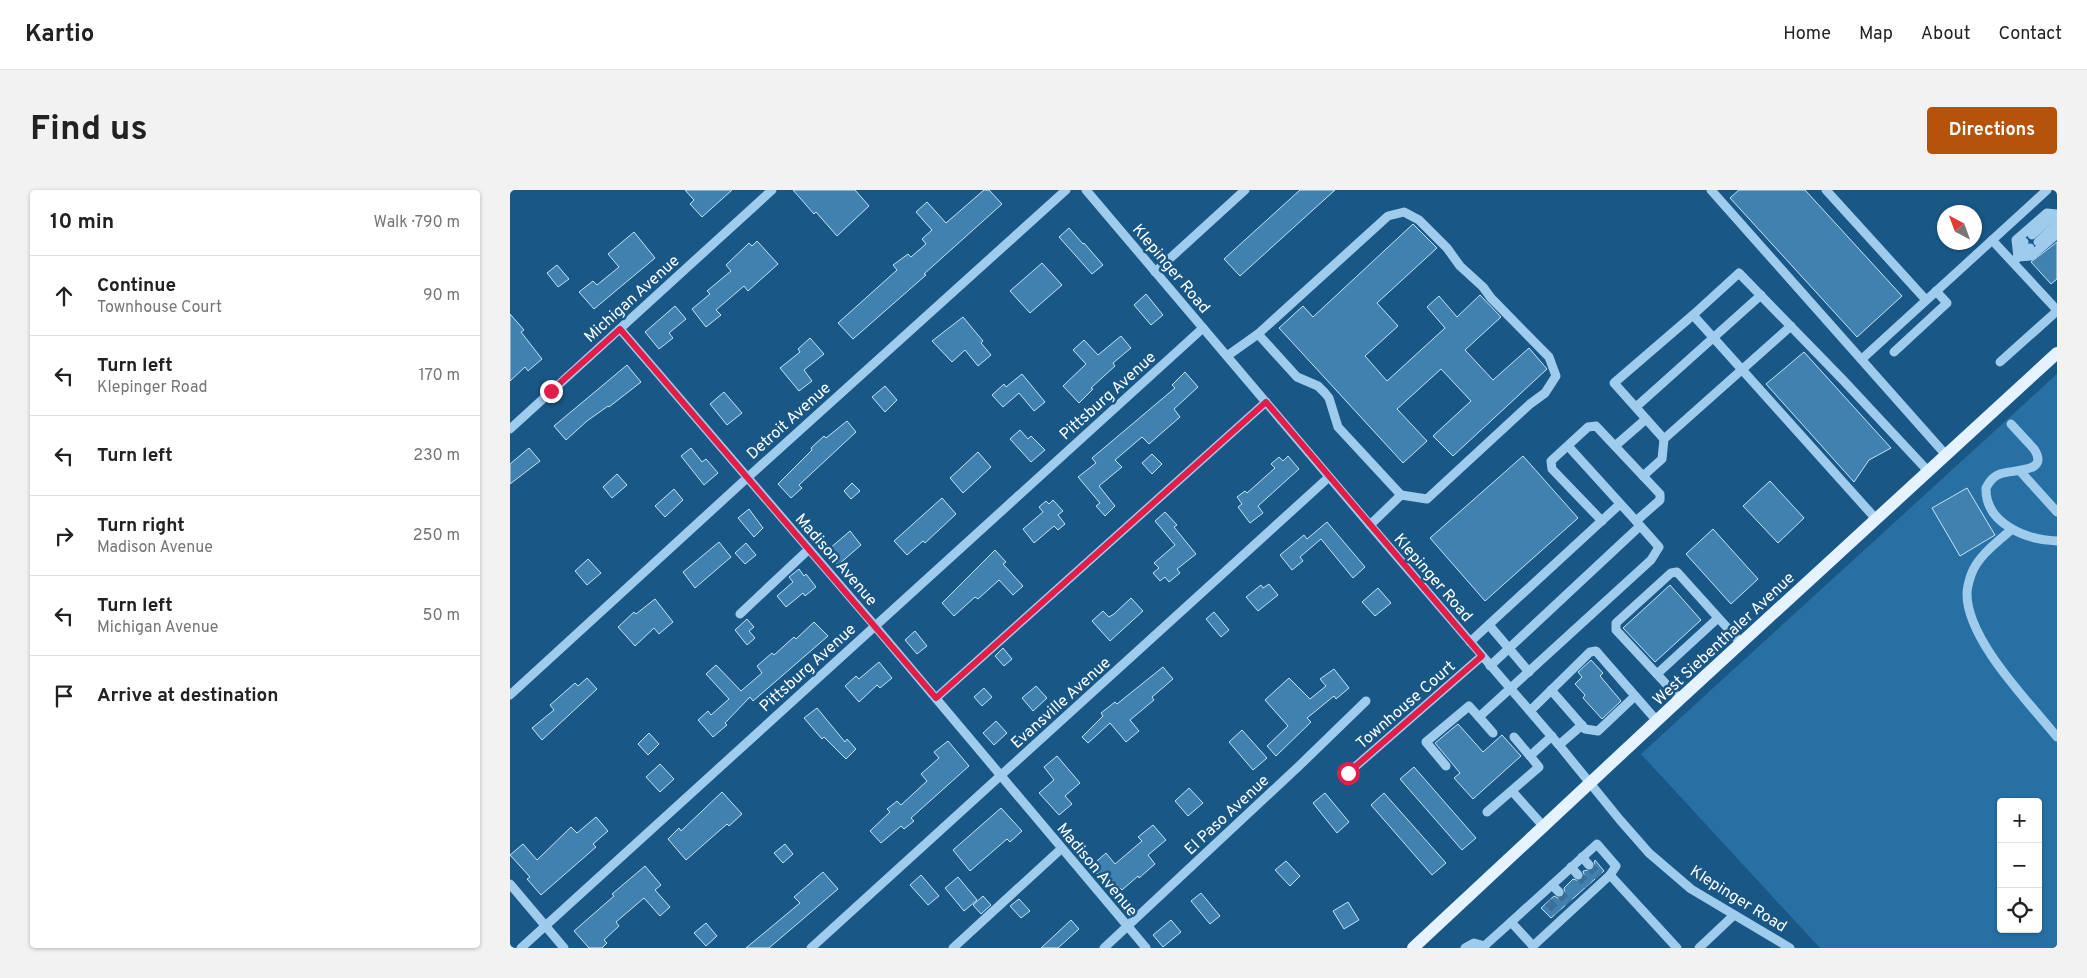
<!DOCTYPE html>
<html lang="en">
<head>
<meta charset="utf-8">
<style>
	:root { --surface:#fff; --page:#f2f2f2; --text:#222; --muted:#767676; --line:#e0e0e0; --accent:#b45309 }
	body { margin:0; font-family:Overpass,sans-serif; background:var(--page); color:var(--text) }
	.controls { position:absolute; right:15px; bottom:15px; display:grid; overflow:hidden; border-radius:5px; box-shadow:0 1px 4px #0004 }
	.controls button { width:45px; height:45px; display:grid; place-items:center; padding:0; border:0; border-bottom:1px solid var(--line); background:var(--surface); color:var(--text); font:25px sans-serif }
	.compass { position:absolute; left:1427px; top:15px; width:45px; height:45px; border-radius:50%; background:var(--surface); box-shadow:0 1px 4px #0004; rotate:319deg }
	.stop { position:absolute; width:15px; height:15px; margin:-11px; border:4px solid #e11d48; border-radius:50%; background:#fff }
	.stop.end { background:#e11d48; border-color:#fff; box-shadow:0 1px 5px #0008 }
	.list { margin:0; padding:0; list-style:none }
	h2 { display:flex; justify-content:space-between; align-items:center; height:65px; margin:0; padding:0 20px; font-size:21px }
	h2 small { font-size:16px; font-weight:400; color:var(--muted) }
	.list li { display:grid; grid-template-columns:32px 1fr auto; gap:15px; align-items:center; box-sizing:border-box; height:80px; padding:0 20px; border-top:1px solid var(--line) }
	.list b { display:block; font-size:19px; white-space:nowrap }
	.list p { margin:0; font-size:16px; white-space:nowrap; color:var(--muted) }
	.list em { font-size:16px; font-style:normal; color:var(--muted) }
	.icon { flex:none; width:28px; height:28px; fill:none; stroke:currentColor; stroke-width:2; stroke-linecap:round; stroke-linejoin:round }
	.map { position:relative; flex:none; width:1547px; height:758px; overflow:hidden; border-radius:5px }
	header { display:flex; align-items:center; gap:30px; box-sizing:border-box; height:70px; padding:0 25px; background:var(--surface); border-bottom:1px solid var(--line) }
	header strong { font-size:24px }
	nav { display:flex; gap:28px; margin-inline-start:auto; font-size:18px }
	.intro { display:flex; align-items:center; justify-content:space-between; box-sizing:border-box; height:120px; padding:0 30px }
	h1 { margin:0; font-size:35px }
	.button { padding:12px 22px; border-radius:5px; background:var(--accent); color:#fff; font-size:18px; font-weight:700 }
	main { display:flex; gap:30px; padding:0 30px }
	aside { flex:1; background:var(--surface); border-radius:5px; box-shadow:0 1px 4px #0004 }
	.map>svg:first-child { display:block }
	.green { fill:#2870a3; fill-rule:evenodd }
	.building { fill:#4181b0; stroke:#c5e3f9 }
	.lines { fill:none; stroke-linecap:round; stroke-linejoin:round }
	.minor-tunnel { stroke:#3c7098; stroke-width:9; stroke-dasharray:9 4.5; stroke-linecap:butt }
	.minor { stroke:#9fcced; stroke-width:9 }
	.major { stroke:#e5f2ff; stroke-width:12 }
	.route { stroke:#e11d48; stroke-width:6 }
	.labels { text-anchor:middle; stroke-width:5; stroke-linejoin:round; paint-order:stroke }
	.street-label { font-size:16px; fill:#fff; stroke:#195786 }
</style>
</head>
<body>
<header>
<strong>Kartio</strong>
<nav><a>Home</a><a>Map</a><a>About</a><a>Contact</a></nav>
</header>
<div class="intro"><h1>Find us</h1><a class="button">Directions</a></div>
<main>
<aside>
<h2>10 min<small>Walk · 790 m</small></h2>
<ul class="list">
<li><svg class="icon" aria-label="ahead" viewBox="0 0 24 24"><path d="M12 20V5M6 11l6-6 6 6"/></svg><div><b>Continue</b><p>Townhouse Court</p></div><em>90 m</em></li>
<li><svg class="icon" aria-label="left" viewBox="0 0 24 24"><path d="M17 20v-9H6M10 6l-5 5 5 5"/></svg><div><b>Turn left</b><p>Klepinger Road</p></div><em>170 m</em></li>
<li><svg class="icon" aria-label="left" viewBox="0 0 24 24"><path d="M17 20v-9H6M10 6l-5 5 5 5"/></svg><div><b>Turn left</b></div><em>230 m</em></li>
<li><svg class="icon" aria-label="right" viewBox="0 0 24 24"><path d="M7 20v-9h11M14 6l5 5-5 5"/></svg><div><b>Turn right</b><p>Madison Avenue</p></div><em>250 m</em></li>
<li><svg class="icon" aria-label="left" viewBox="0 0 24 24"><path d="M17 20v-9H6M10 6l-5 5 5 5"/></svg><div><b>Turn left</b><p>Michigan Avenue</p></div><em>50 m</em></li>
<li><svg class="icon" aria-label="arrive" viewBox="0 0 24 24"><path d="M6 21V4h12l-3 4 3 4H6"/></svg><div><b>Arrive at destination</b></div></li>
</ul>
</aside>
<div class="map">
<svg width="1547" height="758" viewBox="0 0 1547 758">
	<rect width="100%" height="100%" fill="#195786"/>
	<!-- green -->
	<path class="green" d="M1547,184V758H1310L1131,564ZM1491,612H1528V739H1491Z"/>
	<!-- building -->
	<g class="building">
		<polygon points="175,0 222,0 192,27 180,14 184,10"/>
		<polygon points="283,0 345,0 359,16 327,46 306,22 304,24"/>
		<polygon points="474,0 479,0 492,14 414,84 416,85 343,149 328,133 387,80 383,75 398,64 401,67 416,54 412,49 422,40 406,22 417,12 436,33"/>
		<polygon points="790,0 825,0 730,86 714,69"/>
		<polygon points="1229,0 1295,0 1392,106 1347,147 1220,8"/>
		<polygon points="903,34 927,58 867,113 888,136 855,166 877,191 935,138 917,117 929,106 947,127 970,105 991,127 955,160 983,190 1019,158 1037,179 943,266 923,246 961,211 931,179 887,219 917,251 893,273 769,138 793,116 803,127"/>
		<polygon points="559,38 573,54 574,53 593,75 582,84 549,47"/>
		<polygon points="124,42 145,68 84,119 69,102 83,91 87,95 109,77 98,64"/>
		<polygon points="247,51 268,74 238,101 234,96 206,120 211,125 196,137 182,119 200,104 197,101 221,81 216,75 239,53 242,56"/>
		<polygon points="1547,52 1547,89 1541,94 1521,72"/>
		<polygon points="532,73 552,95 520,123 500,101"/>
		<polygon points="47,75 59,89 48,97 37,83"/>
		<polygon points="636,104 653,125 641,135 624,115"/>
		<polygon points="165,116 176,129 159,143 163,148 149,159 135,142"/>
		<polygon points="0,124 14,140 11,142 32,169 18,181 15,177 0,191"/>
		<polygon points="453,127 473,151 471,153 481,165 468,176 455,160 442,172 422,151"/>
		<polygon points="611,146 621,158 603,173 605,176 581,198 583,199 569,213 553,196 576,174 563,160 574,150 588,165"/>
		<polygon points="300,148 314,164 294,180 302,191 289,201 270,178 290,162 288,159"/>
		<polygon points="1294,162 1381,258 1359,270 1344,292 1256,194"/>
		<polygon points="117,175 131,192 99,217 98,216 77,231 56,250 44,236"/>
		<polygon points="675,182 688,197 664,219 670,227 639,254 632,247 605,270 612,277 589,296 605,316 595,326 586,316 590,313 568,287 586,273 582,268 665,198 662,195"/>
		<polygon points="512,184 535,212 524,221 509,203 493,217 482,205 494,194 496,197"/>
		<polygon points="375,196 387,210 375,222 362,207"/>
		<polygon points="214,202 232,223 217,235 200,214"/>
		<polygon points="337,231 346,242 289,295 292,298 281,308 268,294 302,260 301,258 314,246 316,248"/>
		<polygon points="510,240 518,249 521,246 535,260 521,272 500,249"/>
		<polygon points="19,258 30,271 0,294 0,274"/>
		<polygon points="181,258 192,272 196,269 208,283 194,295 171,266"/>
		<polygon points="468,262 481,277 453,303 440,288"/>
		<polygon points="642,264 652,274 642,284 632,273"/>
		<polygon points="778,266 789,279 748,316 753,323 740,333 728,317 732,314 727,307 735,301 737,303 765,278 761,274 769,267 773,271"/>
		<polygon points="1013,266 1068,328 975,411 920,348"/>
		<polygon points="107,284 117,295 102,308 93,297"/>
		<polygon points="1260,291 1294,328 1268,353 1233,316"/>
		<polygon points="342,293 350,301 341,309 334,301"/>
		<polygon points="1457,298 1485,345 1450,366 1422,318"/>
		<polygon points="164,299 173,310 155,327 145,316"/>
		<polygon points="432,308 446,324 415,353 413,351 397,365 384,351"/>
		<polygon points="543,310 553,321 548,325 555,334 548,340 544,336 524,353 513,339 533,322 529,317 536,311 539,314"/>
		<polygon points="239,319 253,338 244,347 228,328"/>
		<polygon points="655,322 667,335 664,337 686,364 667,379 670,383 659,392 655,387 650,391 643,383 649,378 644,373 665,355 645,331"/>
		<polygon points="817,332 855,377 843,388 811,349 790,367 793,371 782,380 770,365 794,345 797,349"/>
		<polygon points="1203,339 1248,389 1221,414 1176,364"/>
		<polygon points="340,341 351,355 328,375 321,367 324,364 319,359"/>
		<polygon points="209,352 221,367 185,398 173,382"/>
		<polygon points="236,353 246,365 235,374 225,363"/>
		<polygon points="485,360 496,372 493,374 513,396 503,405 489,390 468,409 465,407 444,426 432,413"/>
		<polygon points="78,369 91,383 77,395 65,381"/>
		<polygon points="289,379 294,386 296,384 306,397 295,406 293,403 276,417 267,406 283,392 279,387"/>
		<polygon points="759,394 768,405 748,421 736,407 751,395 753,398"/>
		<polygon points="1160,395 1191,430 1145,472 1113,438"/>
		<polygon points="868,398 881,413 865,426 852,412"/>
		<polygon points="621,408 633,421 600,451 582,431 593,421 599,427 604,424"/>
		<polygon points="145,409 163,432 149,444 144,438 125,456 108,437 124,422 126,424"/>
		<polygon points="704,422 719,440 711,447 696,429"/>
		<polygon points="237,429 244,437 239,441 245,448 237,455 225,440"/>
		<polygon points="304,432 318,446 243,511 240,507 215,533 217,535 203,547 188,530 198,521 201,525 219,509 196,484 206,475 231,501 252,483 247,476 262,463 264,465 284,447 286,449"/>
		<polygon points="405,441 417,456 407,464 395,450"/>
		<polygon points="493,458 502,469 494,476 485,466"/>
		<polygon points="1081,470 1093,483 1090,486 1111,511 1092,529 1073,508 1075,505 1065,494 1072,487 1068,482"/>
		<polygon points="369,472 382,488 370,498 367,495 349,512 335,496 346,486 349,489"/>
		<polygon points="653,477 663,489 642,507 644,510 620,530 629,541 616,552 600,533 578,553 572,547 593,526 591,523 605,512 607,514"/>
		<polygon points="824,479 839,498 826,509 824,506 797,528 801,532 766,566 757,556 778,536 755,510 779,488 800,509 816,496 810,489"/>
		<polygon points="77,488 87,499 32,550 22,538 44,520 40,515 65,493 68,496"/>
		<polygon points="526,496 537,508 523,521 512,508"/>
		<polygon points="474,498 482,507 472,516 464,507"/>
		<polygon points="307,518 335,552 337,549 346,559 336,569 314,547 312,549 294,528"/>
		<polygon points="486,531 497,543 484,555 473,543"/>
		<polygon points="948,534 973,562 992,545 1011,566 963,609 944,588 950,583 925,553"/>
		<polygon points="732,540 757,568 743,580 719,552"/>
		<polygon points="139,543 149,554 138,565 128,554"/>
		<polygon points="438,551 459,576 401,628 404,631 394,639 391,636 371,653 360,641 380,622 377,619 387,611 391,615 417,591 411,584 429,568 424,562"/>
		<polygon points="547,566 570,593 555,606 562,614 549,625 529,603 544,590 534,577"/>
		<polygon points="150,574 164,589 150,602 136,587"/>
		<polygon points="904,577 966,648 952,660 890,589"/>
		<polygon points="679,598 693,613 678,626 665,611"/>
		<polygon points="212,602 232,624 219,636 217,634 176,670 158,649 169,638 171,641"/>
		<polygon points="815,603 839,632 827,643 803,613"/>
		<polygon points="874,603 936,673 922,685 861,615"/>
		<polygon points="491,618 512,641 500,652 497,649 460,681 443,660"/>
		<polygon points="86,627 98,641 83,654 86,657 31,705 17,689 20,687 0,665 13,654 27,670 61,637 67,643"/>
		<polygon points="643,635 656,650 638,665 645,674 629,688 628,686 612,700 594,682 589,686 581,676 596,663 605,674 632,651 628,647"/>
		<polygon points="275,654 283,664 273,673 264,663"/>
		<polygon points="1085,670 1094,681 1041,728 1031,718 1044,706 1048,708 1053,707 1055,703 1054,698 1063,689 1069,691 1072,689 1074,684 1073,681 1083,679"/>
		<polygon points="776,671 790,686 780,696 765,680"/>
		<polygon points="135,676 151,695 145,700 160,717 150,726 134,708 106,732 109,736 94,750 97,753 92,758 79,758 64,741 104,706 102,704"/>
		<polygon points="313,682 328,699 259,758 236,758 290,713 284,707"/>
		<polygon points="411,685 429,706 418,715 400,695"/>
		<polygon points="448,687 467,710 454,721 435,698"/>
		<polygon points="691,703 710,726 700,734 681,711"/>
		<polygon points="473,706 481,715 471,724 463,715"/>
		<polygon points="509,709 520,721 511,728 500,716"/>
		<polygon points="838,712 849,730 834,739 823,721"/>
		<polygon points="561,730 569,739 548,758 531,758"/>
		<polygon points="661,730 671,742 653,757 643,745"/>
		<polygon points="196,733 207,746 196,756 184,743"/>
	</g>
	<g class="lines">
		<!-- minor-tunnel -->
		<g class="minor-tunnel">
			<polyline points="1079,675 1089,686"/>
			<polyline points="1068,685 1078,695"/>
			<polyline points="1049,702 1059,713"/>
			<polyline points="1038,712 1048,722"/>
		</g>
		<!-- minor -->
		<g class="minor">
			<polyline points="576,0 860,335 1049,555 1110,630 1139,663 1181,699 1280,758"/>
			<polyline points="1201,0 1436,265"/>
			<polyline points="1316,0 1416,110"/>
			<polyline points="1522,45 1541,28 1547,26"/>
			<polyline points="1482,50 1547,120"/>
			<polyline points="1528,52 1547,34"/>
			<polyline points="1508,67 1521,66 1547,44"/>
			<polyline points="1508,67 1514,52"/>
			<polyline points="1508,67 1520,58"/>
			<polyline points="1503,72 1508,67 1506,50 1537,23 1547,24"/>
			<polyline points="645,82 735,0"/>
			<polyline points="110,139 365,436 636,758"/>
			<polyline points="748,144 787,187 808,196 815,203 819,208 828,237 891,305 860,335"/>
			<polyline points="1384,162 1437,113 1426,101"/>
			<polyline points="717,166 748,144 878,26 894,22 909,30 937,58 950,76 973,97 981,108 1039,167 1046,186 1035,203 1020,214 917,309 891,305"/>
			<polyline points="1352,169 1537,0"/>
			<polyline points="1490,172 1547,121"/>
			<polyline points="1126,217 1251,105"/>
			<path d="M1501,234L1524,259C1540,284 1502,279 1490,284C1484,286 1479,292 1476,298C1475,334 1517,350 1547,351"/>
			<polyline points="0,239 262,0"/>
			<polyline points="1154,249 1104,193 1183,125"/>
			<polyline points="1058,256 1126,331"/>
			<polyline points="1105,256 1136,229"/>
			<polyline points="1510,281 1547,322"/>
			<polyline points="1133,286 1152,269 1154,249 1281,136"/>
			<polyline points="1366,329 1183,125 1229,83 1333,190 1418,281"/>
			<path d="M1501,340C1487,352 1467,367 1461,385C1459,391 1457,399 1457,404C1457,450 1519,512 1547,547"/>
			<polyline points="230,424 298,360"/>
			<polyline points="979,435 1019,482"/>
			<polyline points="960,452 1110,314"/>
			<polyline points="980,476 1130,336"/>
			<polyline points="1147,484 1208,428"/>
			<polyline points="1041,500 1075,539 1088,541 1125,506"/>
			<polyline points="0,505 237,288 556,0"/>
			<polyline points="426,508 756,212"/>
			<polyline points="1170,509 1106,440 1106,433 1161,383 1167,382 1231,453"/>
			<polyline points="1020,521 1080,462 1086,461 1147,531"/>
			<polyline points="969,527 983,543"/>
			<polyline points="1004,547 1020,566 1042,546"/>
			<polyline points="1049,555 1072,535"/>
			<polyline points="936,576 916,552 959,516 969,527 1141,370 1149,357 1126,331 1150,310 1150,304 1086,236 1078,237 1041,271 1042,279 1092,331"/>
			<polyline points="838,583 972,466"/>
			<polyline points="1002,601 1034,637"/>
			<polyline points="977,622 1029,577 1020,566"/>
			<polyline points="1072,667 1079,675"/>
			<polyline points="1061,677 1068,685"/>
			<polyline points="0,694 54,758"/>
			<polyline points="1042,695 1049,702"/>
			<polyline points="1001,732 1087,654 1106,676 1100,685"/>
			<polyline points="11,758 693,138"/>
			<polyline points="301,758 819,287"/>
			<polyline points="443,758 551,659"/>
			<polyline points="594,758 789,576 856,511"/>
			<polyline points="955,758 964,753 975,756"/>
			<polyline points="972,758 1001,732 1023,756 1100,685 1167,758"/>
			<polyline points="1189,758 1224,725"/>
		</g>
		<!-- major -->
		<polyline class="major" points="903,758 1170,509 1547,163"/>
	</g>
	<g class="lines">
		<!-- route -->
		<polyline class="route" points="41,201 110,139 426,508 756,212 972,466 838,583"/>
	</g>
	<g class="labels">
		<!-- street labels -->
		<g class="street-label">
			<text transform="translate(662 78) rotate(50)" y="6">Klepinger Road</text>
			<text transform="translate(121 108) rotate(-42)" y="6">Michigan Avenue</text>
			<text transform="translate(597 205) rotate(-42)" y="6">Pittsburg Avenue</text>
			<text transform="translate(278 230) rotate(-42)" y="6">Detroit Avenue</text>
			<text transform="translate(327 369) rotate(49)" y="6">Madison Avenue</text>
			<text transform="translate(924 387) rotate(49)" y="6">Klepinger Road</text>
			<text transform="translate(1213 448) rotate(-43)" y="6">West Siebenthaler Avenue</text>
			<text transform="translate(297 477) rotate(-42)" y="6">Pittsburg Avenue</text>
			<text transform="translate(550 512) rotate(-42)" y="6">Evansville Avenue</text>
			<text transform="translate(895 514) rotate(-41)" y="6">Townhouse Court</text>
			<text transform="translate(716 624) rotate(-43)" y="6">El Paso Avenue</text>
			<text transform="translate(588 679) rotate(50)" y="6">Madison Avenue</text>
			<text transform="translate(1229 708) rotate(32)" y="6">Klepinger Road</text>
		</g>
	</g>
</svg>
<div class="controls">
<button>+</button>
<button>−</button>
<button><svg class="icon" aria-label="locate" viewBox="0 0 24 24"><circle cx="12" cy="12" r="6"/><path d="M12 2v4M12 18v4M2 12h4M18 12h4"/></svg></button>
</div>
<svg class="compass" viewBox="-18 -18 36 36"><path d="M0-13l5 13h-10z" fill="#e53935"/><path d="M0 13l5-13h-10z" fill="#767676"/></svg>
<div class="stop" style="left:838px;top:583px"></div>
<div class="stop end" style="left:41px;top:201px"></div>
</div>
</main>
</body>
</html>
